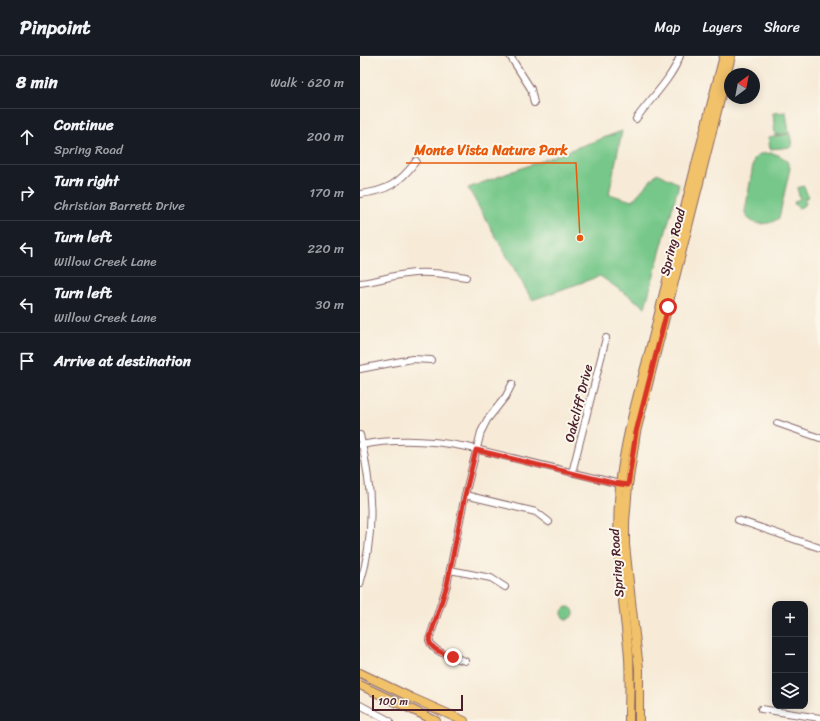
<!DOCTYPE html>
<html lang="en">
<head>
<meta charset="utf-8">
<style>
	:root { --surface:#171b24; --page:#20242c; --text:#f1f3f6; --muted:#9ea1a6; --line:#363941 }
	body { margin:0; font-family:Sriracha,sans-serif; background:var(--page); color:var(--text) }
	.controls { position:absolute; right:12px; bottom:12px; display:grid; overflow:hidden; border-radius:8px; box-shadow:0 2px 10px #0003 }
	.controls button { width:36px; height:36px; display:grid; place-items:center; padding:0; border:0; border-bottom:1px solid var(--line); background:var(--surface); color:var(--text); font:20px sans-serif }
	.compass { position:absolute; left:364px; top:12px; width:36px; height:36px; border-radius:50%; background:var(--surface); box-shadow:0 2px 10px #0003; rotate:32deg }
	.scale { position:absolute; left:12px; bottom:10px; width:91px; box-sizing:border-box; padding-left:4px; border:2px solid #4a1f2b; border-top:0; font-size:11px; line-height:14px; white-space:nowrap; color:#4a1f2b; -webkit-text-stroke:3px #fbf7ec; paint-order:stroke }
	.stop { position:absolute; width:12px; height:12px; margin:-9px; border:3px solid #d93025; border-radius:50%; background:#fff }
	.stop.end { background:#d93025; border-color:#fff; box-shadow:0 1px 4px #0008 }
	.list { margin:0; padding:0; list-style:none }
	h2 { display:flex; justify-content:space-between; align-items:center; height:52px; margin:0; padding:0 16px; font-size:17px }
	h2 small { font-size:13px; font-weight:400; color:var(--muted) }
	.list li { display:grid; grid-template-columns:26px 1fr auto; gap:12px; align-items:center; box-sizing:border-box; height:56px; padding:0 16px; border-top:1px solid var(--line) }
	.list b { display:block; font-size:15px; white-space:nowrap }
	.list p { margin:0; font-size:13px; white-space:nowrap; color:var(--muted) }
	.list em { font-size:13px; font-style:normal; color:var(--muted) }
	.icon { flex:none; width:22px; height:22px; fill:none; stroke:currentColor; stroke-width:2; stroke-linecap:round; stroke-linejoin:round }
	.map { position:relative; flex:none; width:460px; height:665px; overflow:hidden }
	header { display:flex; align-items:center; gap:24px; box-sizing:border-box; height:56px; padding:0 20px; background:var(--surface); border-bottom:1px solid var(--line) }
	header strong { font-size:19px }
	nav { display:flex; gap:22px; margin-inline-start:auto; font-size:14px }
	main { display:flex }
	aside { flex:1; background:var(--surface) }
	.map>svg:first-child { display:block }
	.green { fill:#76c789; stroke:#60735a }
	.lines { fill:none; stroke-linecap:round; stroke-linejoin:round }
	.minor-casing { stroke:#876668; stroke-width:8 }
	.major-casing { stroke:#876668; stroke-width:10 }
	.minor { stroke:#fff; stroke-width:6 }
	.major { stroke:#f2c26a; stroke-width:8 }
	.route { stroke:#d93025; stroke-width:5 }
	.labels { text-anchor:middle; stroke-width:4; stroke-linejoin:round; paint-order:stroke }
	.street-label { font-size:13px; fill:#4a1f2b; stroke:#fbf7ec }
	.leader { fill:none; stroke:#e8590c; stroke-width:1.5 }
	.callout-dot { fill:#e8590c; stroke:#fbf7ec; stroke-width:1.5 }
	.callout-label { font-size:14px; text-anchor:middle; font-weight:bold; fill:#e8590c; stroke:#fbf7ec; stroke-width:4; stroke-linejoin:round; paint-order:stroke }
</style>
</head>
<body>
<header>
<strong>Pinpoint</strong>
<nav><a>Map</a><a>Layers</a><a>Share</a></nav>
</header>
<main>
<aside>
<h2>8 min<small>Walk · 620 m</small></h2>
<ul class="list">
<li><svg class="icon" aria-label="ahead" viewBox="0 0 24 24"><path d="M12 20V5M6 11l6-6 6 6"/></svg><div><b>Continue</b><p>Spring Road</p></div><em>200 m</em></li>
<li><svg class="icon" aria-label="right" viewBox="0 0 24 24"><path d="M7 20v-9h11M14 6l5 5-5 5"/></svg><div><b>Turn right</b><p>Christian Barrett Drive</p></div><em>170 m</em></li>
<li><svg class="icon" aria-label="left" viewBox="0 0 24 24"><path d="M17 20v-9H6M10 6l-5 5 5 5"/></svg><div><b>Turn left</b><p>Willow Creek Lane</p></div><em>220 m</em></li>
<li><svg class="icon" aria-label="left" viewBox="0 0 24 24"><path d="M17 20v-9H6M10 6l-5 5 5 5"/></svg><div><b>Turn left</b><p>Willow Creek Lane</p></div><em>30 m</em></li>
<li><svg class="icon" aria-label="arrive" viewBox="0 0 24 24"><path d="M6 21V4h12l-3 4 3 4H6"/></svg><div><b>Arrive at destination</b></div></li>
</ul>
</aside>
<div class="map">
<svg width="460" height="665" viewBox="0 0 460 665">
	<rect width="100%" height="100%" fill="#fbf7ec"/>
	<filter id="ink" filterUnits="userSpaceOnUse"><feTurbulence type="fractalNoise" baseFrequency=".025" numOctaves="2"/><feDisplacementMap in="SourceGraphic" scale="8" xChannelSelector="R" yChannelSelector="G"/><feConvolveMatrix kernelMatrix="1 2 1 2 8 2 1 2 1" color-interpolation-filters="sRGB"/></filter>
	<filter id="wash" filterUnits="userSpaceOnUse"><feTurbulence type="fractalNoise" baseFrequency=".012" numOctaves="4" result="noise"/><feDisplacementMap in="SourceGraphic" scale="16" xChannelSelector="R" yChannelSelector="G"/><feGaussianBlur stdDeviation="0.9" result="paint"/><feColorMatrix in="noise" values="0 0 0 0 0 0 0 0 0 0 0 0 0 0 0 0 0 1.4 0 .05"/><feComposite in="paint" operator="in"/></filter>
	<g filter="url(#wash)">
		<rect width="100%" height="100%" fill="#f7ebd8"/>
		<!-- green -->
		<g class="green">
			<polygon points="426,56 429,77 415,79 413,57"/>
			<polygon points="262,75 249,138 272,145 297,117 319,128 285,251 240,220 172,244 108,132"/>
			<polygon points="430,78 432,91 410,93 408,81"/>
			<path d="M412,97C420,99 428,103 430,112L419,162C409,170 389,171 385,156L394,103L400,98Z"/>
			<polygon points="444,130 448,141 444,143 446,145 445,149 439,152 434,148 435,145 440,143 437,132"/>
			<circle cx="208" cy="557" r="6"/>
		</g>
	</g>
	<g filter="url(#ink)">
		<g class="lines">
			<defs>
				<g id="minor">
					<polyline points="150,0 171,33 174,47"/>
					<path d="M276,63C290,43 311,24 320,0"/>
					<path d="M0,138C27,135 40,127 56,105"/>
					<path d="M0,227C16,225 31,220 46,218C67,215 86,218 106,221"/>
					<polyline points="0,313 52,303 71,304"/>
					<polyline points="417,367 460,382"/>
					<path d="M0,379C12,430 16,477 0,528"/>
					<path d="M0,389C36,382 72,384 107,391L264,429"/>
					<polyline points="212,417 246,282"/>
					<polyline points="105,439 176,456 189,466"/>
					<polyline points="378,464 460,492"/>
					<polyline points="90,514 131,522 145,531"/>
					<path d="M105,605C93,601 73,597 69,584L87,529L105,439L121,376L127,364L146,340L152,328"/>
					<polyline points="0,649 30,665"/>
					<polyline points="401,653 460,662"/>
				</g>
				<g id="major">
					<polyline points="0,617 52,642 104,665"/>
					<polyline points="0,629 76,665"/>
					<path d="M269,665C269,640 271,615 268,590C262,537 255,485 260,431C265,378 282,326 295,274C317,183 340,91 364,0"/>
					<polyline points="279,665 279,612 272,554 265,489 265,466 268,429 276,376 371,0"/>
				</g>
			</defs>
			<!-- minor casing -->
			<use href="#minor" class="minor-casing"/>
			<!-- major casing -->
			<use href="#major" class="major-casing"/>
			<!-- minor -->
			<use href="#minor" class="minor"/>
			<!-- major -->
			<use href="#major" class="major"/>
		</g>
	</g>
	<g class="lines" filter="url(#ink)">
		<!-- route -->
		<path class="route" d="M93,601C84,597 72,595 69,584L87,529L105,439L116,394L253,427L268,429L276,376L308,251"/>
	</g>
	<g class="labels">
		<!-- street labels -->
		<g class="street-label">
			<text transform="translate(312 186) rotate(-76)" y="5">Spring Road</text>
			<text transform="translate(218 347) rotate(-76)" y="5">Oakcliff Drive</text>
			<text transform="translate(256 507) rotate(-94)" y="5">Spring Road</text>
		</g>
	</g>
	<!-- callouts -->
	<path class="leader" d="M220 182L216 107H46"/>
	<circle class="callout-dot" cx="220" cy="182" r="4"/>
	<g class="callout-label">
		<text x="131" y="99">Monte Vista Nature Park</text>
	</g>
</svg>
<div class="controls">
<button>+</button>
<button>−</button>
<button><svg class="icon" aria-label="layers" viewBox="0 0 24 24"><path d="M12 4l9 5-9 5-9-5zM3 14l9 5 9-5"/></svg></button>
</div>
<svg class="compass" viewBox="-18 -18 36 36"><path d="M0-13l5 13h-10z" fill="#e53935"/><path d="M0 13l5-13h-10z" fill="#9ea1a6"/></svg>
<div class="scale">100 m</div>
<div class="stop" style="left:308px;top:251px"></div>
<div class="stop end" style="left:93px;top:601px"></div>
</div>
</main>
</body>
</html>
